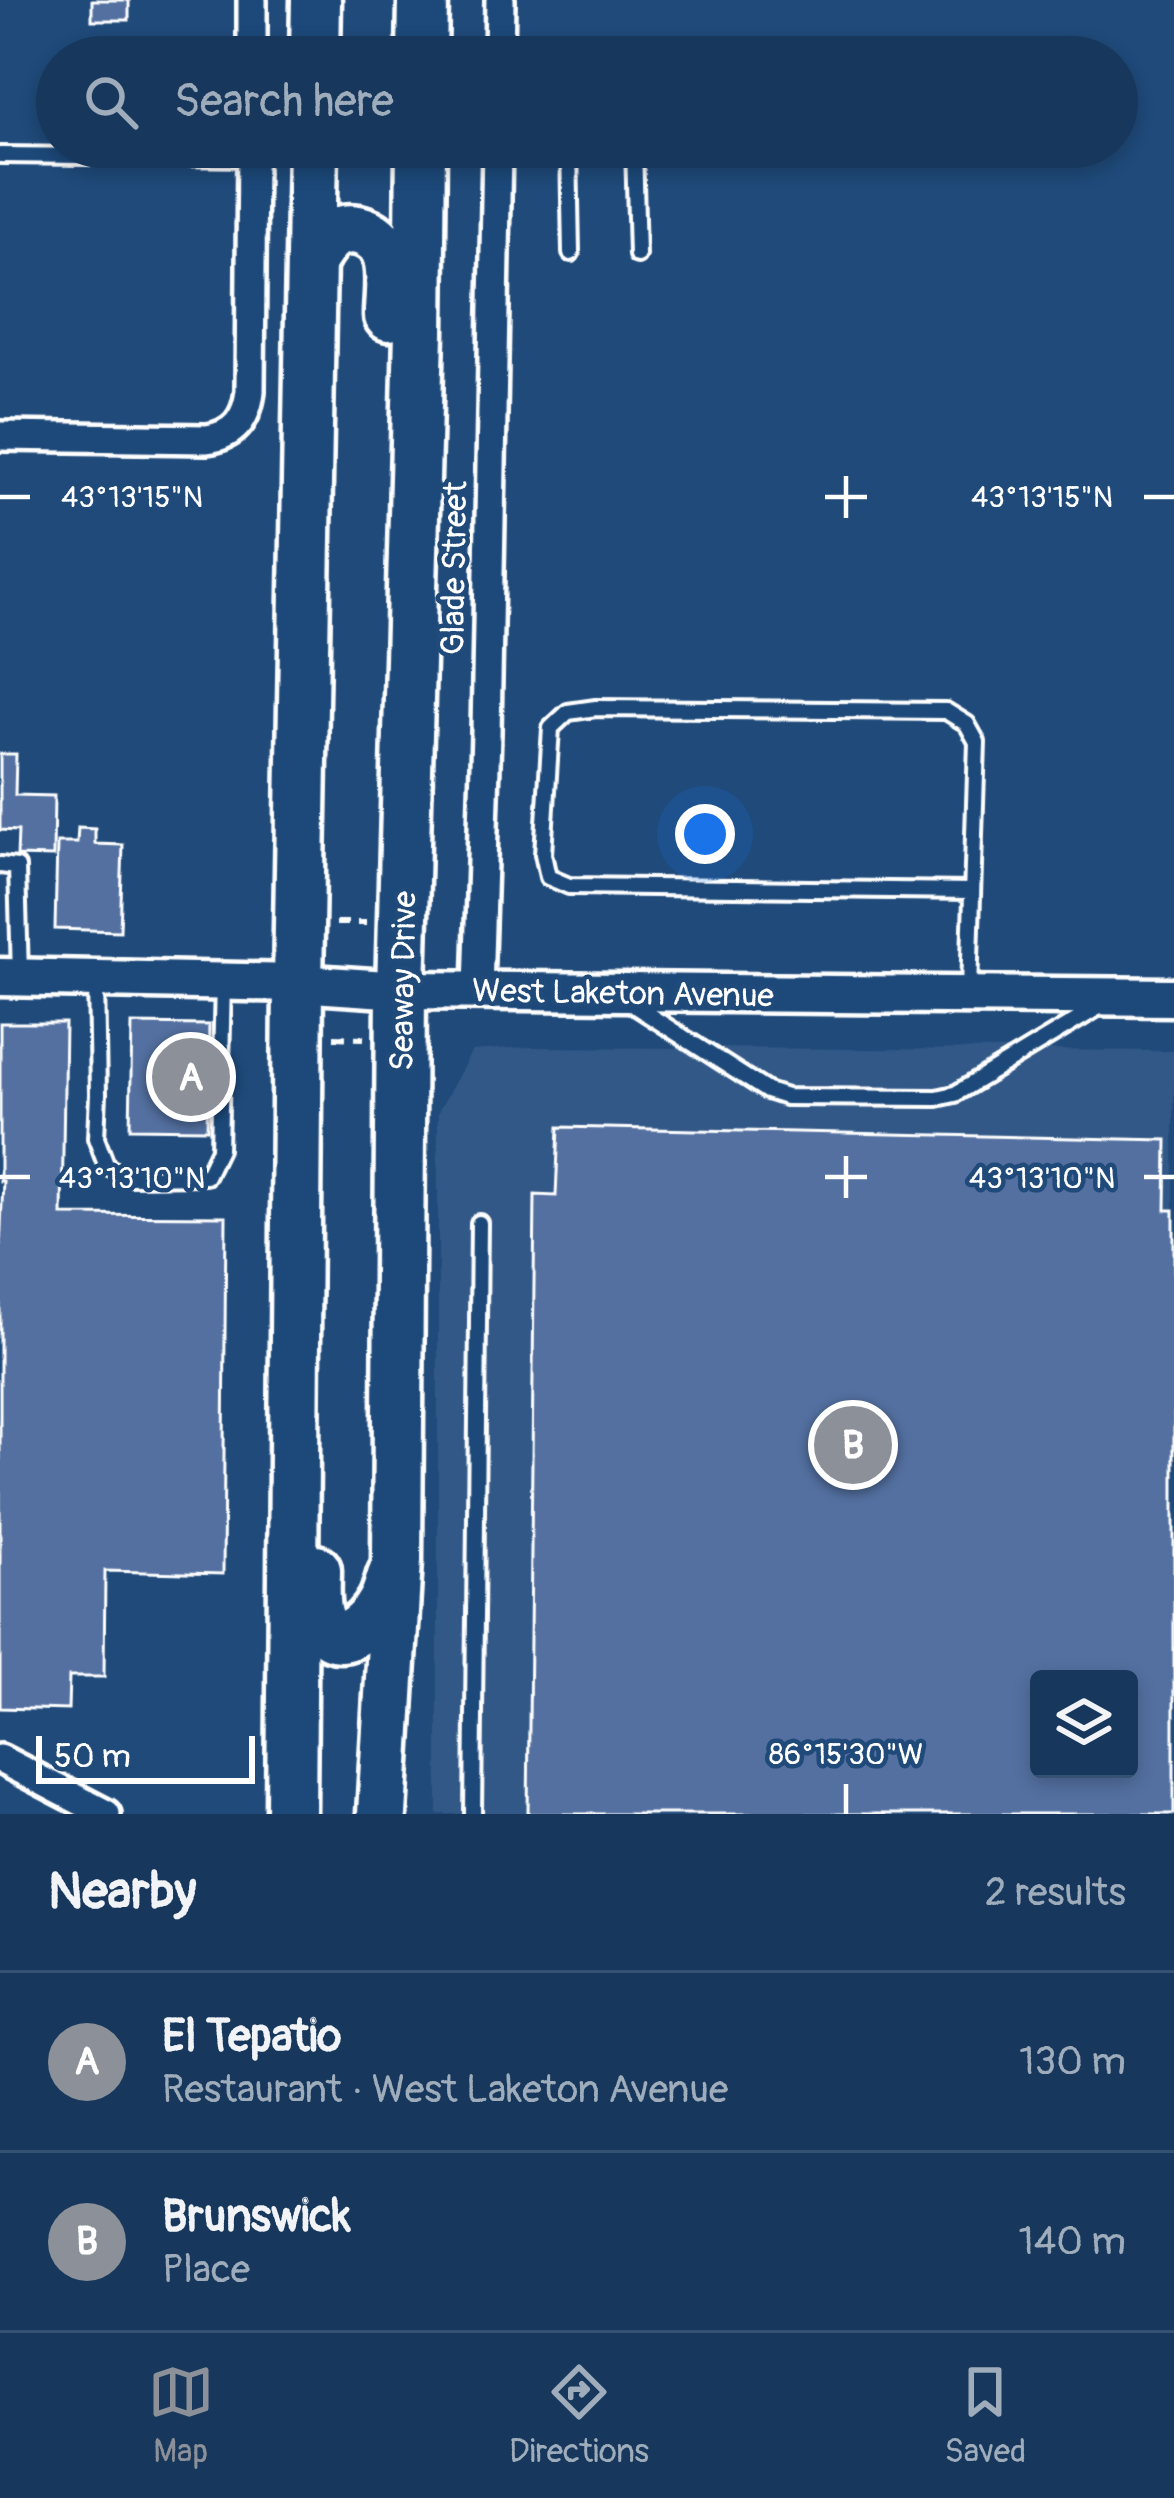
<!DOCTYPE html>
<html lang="en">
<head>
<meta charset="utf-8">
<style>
	:root { --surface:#17385c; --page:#203f62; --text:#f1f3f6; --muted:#9eacbb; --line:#365272; --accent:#8c9099 }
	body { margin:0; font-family:Pangolin,sans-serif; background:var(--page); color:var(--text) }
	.controls { position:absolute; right:36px; bottom:36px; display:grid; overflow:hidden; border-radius:12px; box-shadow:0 6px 18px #0003 }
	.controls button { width:108px; height:108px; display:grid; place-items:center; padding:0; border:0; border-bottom:3px solid var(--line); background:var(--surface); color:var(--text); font:60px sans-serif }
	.scale { position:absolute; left:36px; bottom:30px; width:219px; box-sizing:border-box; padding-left:12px; border:6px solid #fff; border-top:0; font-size:33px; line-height:42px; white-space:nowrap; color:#fff; -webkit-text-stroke:9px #1f4a7a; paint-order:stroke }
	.you { position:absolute; left:705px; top:834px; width:42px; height:42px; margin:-30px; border:9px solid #fff; border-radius:50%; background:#1a73e8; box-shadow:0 0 0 18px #1a73e833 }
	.badge { display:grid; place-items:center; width:78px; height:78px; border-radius:50%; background:var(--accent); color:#fff; font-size:39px; font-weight:700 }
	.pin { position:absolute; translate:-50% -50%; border:6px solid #fff; box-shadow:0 3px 12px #0006 }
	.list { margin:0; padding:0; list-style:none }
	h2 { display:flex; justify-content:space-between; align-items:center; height:156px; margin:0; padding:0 48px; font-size:51px }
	h2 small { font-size:39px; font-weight:400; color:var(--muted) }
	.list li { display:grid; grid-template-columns:78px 1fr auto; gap:36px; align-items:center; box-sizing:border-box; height:180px; padding:0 48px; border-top:3px solid var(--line) }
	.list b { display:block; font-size:45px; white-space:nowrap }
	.list p { margin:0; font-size:39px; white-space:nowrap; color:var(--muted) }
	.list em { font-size:39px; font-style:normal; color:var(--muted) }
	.icon { flex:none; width:66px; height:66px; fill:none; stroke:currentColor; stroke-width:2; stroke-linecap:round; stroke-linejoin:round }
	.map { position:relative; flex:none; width:1174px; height:1814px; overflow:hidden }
	.search { position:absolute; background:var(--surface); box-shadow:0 6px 18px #0003; left:36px; right:36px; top:36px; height:132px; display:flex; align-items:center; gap:30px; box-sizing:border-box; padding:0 42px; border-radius:66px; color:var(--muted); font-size:45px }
	.sheet { height:516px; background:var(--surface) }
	nav { display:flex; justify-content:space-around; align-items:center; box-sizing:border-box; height:168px; border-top:3px solid var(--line); background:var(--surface); font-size:33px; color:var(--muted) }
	nav a { display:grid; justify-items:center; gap:6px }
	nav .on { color:var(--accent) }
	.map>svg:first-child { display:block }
	.built { fill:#335887; fill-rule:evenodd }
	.building { fill:#5370a0; stroke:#fff; stroke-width:3; fill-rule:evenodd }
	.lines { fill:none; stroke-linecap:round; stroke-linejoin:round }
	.lane-casing { stroke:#fff; stroke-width:22 }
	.street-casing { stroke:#fff; stroke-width:36 }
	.secondary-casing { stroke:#fff; stroke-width:45 }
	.highway-casing { stroke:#fff; stroke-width:57 }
	.path { stroke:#fff; stroke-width:6; stroke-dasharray:12 9; stroke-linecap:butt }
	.lane { stroke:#1f4a7a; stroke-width:14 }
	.street { stroke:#1f4a7a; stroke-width:27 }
	.secondary { stroke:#1f4a7a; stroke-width:36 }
	.highway { stroke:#1f4a7a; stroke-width:48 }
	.ticks { fill:none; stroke:#fff; stroke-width:4.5 }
	.labels { text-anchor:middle; stroke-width:9; stroke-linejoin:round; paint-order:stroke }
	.street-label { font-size:33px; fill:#fff; stroke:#1f4a7a }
	.ticks-label { font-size:30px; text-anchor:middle; fill:#fff; stroke:#1f4a7a; stroke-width:9; stroke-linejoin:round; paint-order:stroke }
</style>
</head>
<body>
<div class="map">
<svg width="1174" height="1814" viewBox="0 0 1174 1814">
	<rect width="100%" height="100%" fill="#1f4a7a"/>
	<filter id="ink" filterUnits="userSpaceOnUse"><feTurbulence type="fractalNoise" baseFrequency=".00833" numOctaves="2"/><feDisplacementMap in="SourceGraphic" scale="24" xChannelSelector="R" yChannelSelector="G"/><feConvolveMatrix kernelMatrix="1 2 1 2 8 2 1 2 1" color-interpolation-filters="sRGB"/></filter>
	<g filter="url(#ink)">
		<!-- built -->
		<path class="built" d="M528,1047L1174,1051V1814H438V1112L472,1051ZM1039,1679H1129V1769H1039Z"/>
		<!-- building -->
		<g class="building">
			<rect x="92" y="0" width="37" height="20"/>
			<polygon points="0,754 16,754 15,795 54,796 53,857 17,856 18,831 0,830"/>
			<polygon points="78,828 95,829 95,844 123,845 120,931 55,929 57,843 77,843"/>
			<polygon points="0,1023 65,1023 62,1215 226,1216 223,1574 105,1571 104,1677 69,1677 68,1710 0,1708 0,1251 3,1181 0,1181"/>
			<polygon points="132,1024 209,1025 207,1129 130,1128"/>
			<path d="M559,1127L1167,1140L1166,1210H1174V1814H528L535,1195L556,1196ZM1039,1679H1129V1769H1039Z"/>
		</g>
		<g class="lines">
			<defs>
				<g id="lane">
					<polyline points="569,147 571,253"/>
					<polyline points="634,147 637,255"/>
					<polyline points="0,155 252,158"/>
					<polyline points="0,865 17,867 20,976"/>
					<polyline points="96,980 98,1094 96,1138 107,1167 129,1177 206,1176 219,1149 223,982"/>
					<polyline points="969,990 977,742 967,724 946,711 596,708 568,712 551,728 543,854 548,877 569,886 972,891"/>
					<polyline points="627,1001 767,1091 786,1097 937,1098 955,1094 1099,1007"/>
					<polyline points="473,1814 479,1223"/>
				</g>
				<g id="street">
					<polyline points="252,57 252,0"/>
					<polyline points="499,57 500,0"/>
					<path d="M0,436L207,439C235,435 247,418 250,391L252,147"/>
					<polyline points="478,990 486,733 497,147"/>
					<polyline points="0,1759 106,1814"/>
				</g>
				<polyline id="secondary" points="0,977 298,983 401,990 1174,997"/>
				<g id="highway">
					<polyline points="315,57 316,0"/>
					<polyline points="422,57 423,0"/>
					<path d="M311,262C316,254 322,244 328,238C349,219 382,233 388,258C393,276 389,297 389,316"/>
					<path d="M316,1570C316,1585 314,1603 319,1618C333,1658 370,1626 382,1603C387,1595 389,1585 392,1576"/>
					<polyline points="291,1814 298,983 313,147"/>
					<polyline points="382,1814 397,1560 401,990 419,333 421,147"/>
				</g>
			</defs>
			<!-- lane casing -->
			<use href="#lane" class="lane-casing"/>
			<!-- street casing -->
			<use href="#street" class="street-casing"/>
			<!-- secondary casing -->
			<use href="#secondary" class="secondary-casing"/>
			<!-- highway casing -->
			<use href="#highway" class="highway-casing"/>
			<!-- path -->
			<g class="path">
				<polyline points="336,923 366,923"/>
				<polyline points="334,1037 364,1038"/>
			</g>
			<!-- lane -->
			<use href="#lane" class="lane"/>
			<!-- street -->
			<use href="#street" class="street"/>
			<!-- secondary -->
			<use href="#secondary" class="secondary"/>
			<!-- highway -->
			<use href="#highway" class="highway"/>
		</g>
	</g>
	<!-- ticks -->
	<path class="ticks" d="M846,476V518M0,497H30M825,497H867M1144,497H1174M846,1156V1198M0,1177H30M825,1177H867M1144,1177H1174M846,1784V1814"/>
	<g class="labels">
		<!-- street labels -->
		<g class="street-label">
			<text transform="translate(453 568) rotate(-89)" y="12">Glade Street</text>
			<text transform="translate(402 981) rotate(-89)" y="12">Seaway Drive</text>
			<text transform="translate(623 992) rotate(1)" y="12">West Laketon Avenue</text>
		</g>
	</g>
	<g class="ticks-label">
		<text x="132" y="507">43°13'15"N</text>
		<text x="1042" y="507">43°13'15"N</text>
		<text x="132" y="1188">43°13'10"N</text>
		<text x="1042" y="1188">43°13'10"N</text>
		<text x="846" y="1764">86°15'30"W</text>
	</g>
</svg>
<div class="controls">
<button><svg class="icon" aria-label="layers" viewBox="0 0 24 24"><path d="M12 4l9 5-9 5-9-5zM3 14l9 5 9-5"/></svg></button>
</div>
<div class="scale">50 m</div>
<div class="you"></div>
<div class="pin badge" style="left:191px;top:1077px">A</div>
<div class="pin badge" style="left:853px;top:1445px">B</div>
<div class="search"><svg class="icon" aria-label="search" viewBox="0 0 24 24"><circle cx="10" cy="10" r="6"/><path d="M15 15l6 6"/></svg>Search here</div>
</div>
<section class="sheet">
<h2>Nearby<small>2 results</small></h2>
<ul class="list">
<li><span class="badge">A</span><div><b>El Tepatio</b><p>Restaurant · West Laketon Avenue</p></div><em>130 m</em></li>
<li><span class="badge">B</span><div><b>Brunswick</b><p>Place</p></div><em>140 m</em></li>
</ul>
</section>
<nav>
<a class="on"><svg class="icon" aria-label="map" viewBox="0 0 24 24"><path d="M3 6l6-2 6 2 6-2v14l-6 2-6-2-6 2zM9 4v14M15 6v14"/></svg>Map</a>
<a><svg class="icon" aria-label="directions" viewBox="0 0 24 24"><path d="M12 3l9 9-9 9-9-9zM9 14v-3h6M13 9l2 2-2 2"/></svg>Directions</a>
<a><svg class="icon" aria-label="saved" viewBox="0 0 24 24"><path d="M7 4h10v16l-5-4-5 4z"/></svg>Saved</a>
</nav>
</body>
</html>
